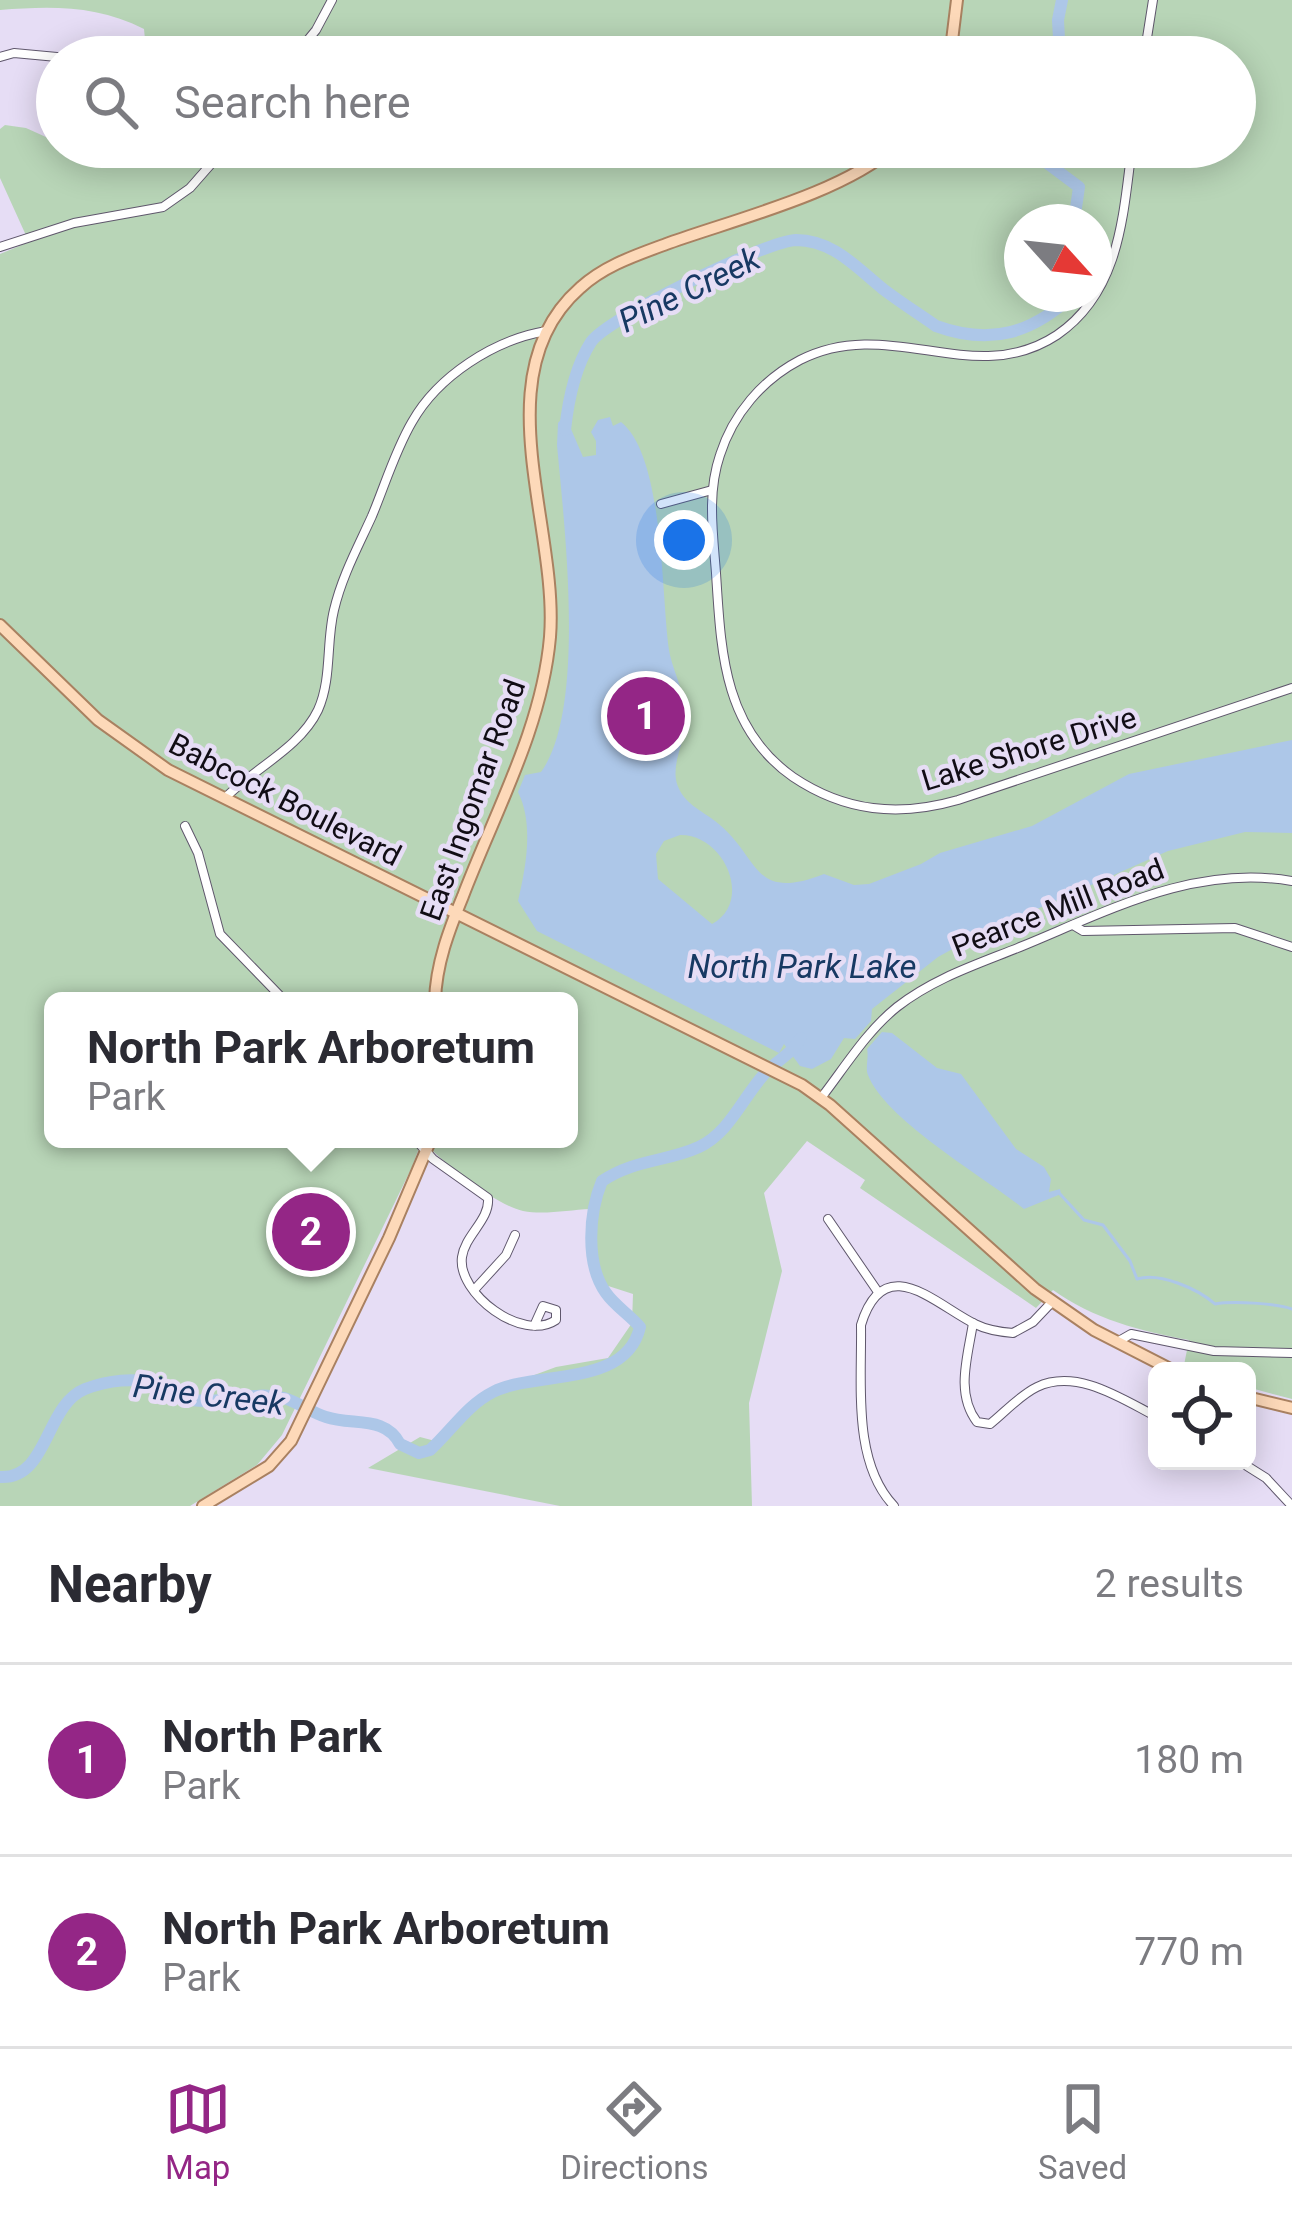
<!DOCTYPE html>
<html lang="en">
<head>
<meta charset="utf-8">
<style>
	:root { --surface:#fff; --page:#f7f7f7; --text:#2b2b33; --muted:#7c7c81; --line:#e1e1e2; --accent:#942686 }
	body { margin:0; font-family:Roboto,sans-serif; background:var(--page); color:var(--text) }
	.controls { position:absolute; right:36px; bottom:36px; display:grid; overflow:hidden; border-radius:18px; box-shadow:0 6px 30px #0003 }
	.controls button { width:108px; height:108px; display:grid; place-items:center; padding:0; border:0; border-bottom:3px solid var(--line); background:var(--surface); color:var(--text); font:60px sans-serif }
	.compass { position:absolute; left:1004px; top:204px; width:108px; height:108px; border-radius:50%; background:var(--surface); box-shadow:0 6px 30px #0003; rotate:117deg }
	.you { position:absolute; left:684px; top:540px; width:42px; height:42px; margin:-30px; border:9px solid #fff; border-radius:50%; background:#1a73e8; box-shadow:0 0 0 18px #1a73e833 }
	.badge { display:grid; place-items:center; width:78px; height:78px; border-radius:50%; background:var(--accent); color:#fff; font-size:39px; font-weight:700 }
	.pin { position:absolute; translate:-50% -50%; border:6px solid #fff; box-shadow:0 3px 12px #0006 }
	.popup { position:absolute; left:44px; top:992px; width:534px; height:156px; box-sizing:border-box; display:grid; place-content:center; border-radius:18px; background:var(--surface); filter:drop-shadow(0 3px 9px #0005); font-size:39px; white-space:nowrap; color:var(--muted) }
	.popup b { font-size:45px; color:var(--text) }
	.popup::after { content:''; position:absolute; left:50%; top:100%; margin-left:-24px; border:24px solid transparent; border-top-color:var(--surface) }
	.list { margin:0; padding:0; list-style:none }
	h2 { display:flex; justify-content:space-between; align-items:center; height:156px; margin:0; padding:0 48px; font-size:51px }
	h2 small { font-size:39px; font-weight:400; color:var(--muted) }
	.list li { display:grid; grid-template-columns:78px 1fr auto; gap:36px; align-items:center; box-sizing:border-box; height:192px; padding:0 48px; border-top:3px solid var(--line) }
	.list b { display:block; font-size:45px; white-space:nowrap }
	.list p { margin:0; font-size:39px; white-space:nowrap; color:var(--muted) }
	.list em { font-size:39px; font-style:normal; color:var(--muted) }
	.icon { flex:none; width:66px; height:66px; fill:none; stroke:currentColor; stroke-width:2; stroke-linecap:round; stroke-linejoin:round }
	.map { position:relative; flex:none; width:1292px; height:1506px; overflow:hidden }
	.search { position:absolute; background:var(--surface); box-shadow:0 6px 30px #0003; left:36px; right:36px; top:36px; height:132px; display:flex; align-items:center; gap:30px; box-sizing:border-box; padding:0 42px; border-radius:66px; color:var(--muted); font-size:45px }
	.sheet { height:540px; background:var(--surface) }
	nav { display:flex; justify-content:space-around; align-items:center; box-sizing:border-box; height:168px; border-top:3px solid var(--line); background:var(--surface); font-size:33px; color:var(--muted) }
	nav a { display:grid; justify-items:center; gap:6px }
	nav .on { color:var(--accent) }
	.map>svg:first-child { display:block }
	.green { fill:#b8d5b7; fill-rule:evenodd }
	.water { fill:#adc7e8; fill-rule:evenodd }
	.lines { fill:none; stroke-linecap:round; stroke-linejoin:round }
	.stream { stroke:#adc7e8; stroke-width:3 }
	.river { stroke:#adc7e8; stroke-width:12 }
	.minor-casing { stroke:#5f576c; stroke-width:10 }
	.major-casing { stroke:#a98161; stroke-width:14 }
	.minor { stroke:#fff; stroke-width:8 }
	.major { stroke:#fdd9b9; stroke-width:10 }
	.labels { text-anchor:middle; stroke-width:9; stroke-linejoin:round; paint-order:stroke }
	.street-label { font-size:30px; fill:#110d15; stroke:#e6ddf5 }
	.water-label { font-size:33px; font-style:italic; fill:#173963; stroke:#e6ddf5 }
</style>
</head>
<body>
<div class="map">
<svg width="1292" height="1506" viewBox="0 0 1292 1506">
	<rect width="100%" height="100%" fill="#e6ddf5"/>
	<!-- green -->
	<path class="green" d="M0,0H1292V1399L1247,1387V1371H1199L1184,1365L1189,1340C1143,1332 1091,1318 1053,1290L1036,1308L860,1188L865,1180L807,1141L764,1193L782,1271L749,1403L752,1506H560L368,1468L420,1437L439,1442L494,1390L556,1367L608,1358L632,1323L633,1294L599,1283L590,1209C569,1210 544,1215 523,1211C495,1205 441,1161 422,1140L412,1167L282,1435L257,1465L190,1506H0V254L29,242L0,178V129L5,125L26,128L57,142V147H1235V57H143L146,50L144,29C97,5 51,6 0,10ZM1022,222H1094V294H1022ZM53,1001H569V1139H53Z"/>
	<!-- water -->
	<g class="water">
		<path d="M565,415L583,457L596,455V441L591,432L598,420L610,417L613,426L621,422C664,456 661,593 669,650C673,673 687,695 686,721C685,742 671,763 677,784C684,804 701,810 715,821C761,856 750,903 824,874L854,885L869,884L921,864L940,853L1032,826L1129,774L1292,740V833L1245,832L1168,851L976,936L938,957L872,1009L871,1021L855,1039L844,1038L831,1059L812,1069L800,1066L784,1044L779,1053L537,931L518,901C526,867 534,824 518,792L525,775L541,772C587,709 564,523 557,445L558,423ZM680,835C724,834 754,901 712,924L658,879L656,854L664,841Z"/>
		<path d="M882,1032L892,1033L937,1068L961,1074L1016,1149L1044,1167L1051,1179L1049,1192L1060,1189L1061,1194L1024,1209C986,1178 885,1120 868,1075C865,1068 869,1057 867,1049Z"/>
	</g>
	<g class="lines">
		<!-- stream -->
		<path class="stream" d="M1060,1194L1084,1220L1103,1225L1130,1261L1137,1279C1160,1272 1198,1289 1215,1304C1232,1301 1277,1303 1292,1309"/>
		<!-- river -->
		<g class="river">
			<polyline points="1060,57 1058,20 1062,0"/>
			<polyline points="1036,147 1039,157 1079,187 1074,222"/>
			<path d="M565,430C568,402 575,367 591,342C607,318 766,241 796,240C833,240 857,268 883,289C900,302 919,314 936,326C991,346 1033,333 1074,294"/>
			<path d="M0,1477C48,1480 45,1405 85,1389C106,1381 136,1376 158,1385C170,1390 179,1397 192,1400C222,1405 254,1390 284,1398C298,1402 312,1413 326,1417C353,1426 385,1415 400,1444L419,1453L430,1450C451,1431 467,1405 493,1392C537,1370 626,1388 640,1327C630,1315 615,1306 606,1293C585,1264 589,1212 602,1181C635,1159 666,1162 699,1147C731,1132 744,1094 768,1070C781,1058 792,1053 801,1038"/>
		</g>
		<defs>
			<g id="minor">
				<polyline points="0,57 14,53 57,57"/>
				<polyline points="294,57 316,30 332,0"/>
				<polyline points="1144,57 1153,0"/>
				<path d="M1132,147C1123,216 1120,292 1057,335C974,390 890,314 800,360C762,380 733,414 720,455C707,493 713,533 716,573C721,650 723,728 793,777C845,812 899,817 958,800L1292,688"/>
				<polyline points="0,247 74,223 163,207 190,188 226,147"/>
				<polyline points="661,504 712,490"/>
				<path d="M225,798C253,769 300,748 318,710C332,679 326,642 334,610C342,576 358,547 372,516C385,485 395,451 412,422C438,376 494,340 546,331"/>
				<polyline points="185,826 198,853 220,934 285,1001"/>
				<polyline points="1073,925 1083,931 1235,928 1292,947"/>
				<path d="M821,1098C845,1067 866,1032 897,1007C934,978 978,964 1020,947C1108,911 1195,864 1292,881"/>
				<path d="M415,1139L433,1159L488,1198C490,1220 465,1235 462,1257C457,1293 522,1343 556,1320V1310L543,1306L534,1326"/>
				<polyline points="828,1219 878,1292"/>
				<polyline points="475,1289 506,1255 515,1235"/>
				<path d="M973,1323C968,1356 955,1393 977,1422L990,1424C1004,1413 1020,1395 1037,1387C1077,1368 1122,1399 1157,1417"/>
				<polyline points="1117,1342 1131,1334 1214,1351 1292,1353"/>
				<polyline points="1239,1461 1266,1478 1292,1506"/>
				<path d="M894,1506C852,1462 862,1383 861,1325C884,1249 936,1305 975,1324C987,1330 1000,1332 1013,1333L1033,1322L1052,1302"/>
			</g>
			<g id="major">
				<polyline points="950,57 957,0"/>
				<polyline points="0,625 98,720 168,770 802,1085 830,1105 1035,1289 1094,1330 1174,1371"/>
				<path d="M435,1001C436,964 449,930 463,896C495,812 542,728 550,637C559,526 482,374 580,288C605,265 637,255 669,243C736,219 842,193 894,147"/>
				<polyline points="1247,1397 1292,1408"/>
				<polyline points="203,1506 269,1466 291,1441 389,1238 431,1139"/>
			</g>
		</defs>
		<!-- minor casing -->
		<use href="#minor" class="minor-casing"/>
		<!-- major casing -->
		<use href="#major" class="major-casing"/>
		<!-- minor -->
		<use href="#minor" class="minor"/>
		<!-- major -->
		<use href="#major" class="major"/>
	</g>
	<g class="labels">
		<!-- street labels -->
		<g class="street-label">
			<text transform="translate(1029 749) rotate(-17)" y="10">Lake Shore Drive</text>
			<text transform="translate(285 800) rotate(27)" y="10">Babcock Boulevard</text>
			<text transform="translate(473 800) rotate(-70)" y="10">East Ingomar Road</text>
			<text transform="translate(1058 908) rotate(-21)" y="10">Pearce Mill Road</text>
		</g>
		<!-- water labels -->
		<g class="water-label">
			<text transform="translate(689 289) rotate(-26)" y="12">Pine Creek</text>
			<text x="802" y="978">North Park Lake</text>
			<text transform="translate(209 1394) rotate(7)" y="12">Pine Creek</text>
		</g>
	</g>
</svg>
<div class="controls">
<button><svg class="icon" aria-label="locate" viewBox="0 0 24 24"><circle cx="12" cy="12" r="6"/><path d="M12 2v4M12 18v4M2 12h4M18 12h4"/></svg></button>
</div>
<svg class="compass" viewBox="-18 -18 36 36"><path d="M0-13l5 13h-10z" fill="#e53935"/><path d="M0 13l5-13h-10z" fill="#7c7c81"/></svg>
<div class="you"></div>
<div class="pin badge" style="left:646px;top:716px">1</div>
<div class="pin badge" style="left:311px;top:1232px">2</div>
<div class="popup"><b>North Park Arboretum</b>Park</div>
<div class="search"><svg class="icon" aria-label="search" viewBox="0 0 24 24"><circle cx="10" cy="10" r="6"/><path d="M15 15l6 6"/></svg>Search here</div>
</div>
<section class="sheet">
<h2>Nearby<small>2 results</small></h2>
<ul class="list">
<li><span class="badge">1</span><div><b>North Park</b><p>Park</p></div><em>180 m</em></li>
<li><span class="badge">2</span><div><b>North Park Arboretum</b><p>Park</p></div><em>770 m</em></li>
</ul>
</section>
<nav>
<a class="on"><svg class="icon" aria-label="map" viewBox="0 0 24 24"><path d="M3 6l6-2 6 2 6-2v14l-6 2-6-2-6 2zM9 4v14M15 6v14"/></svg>Map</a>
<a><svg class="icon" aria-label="directions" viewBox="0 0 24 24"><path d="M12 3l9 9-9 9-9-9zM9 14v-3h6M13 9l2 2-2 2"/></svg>Directions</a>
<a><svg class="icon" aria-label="saved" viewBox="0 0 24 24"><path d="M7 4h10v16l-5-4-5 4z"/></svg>Saved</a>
</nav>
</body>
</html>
